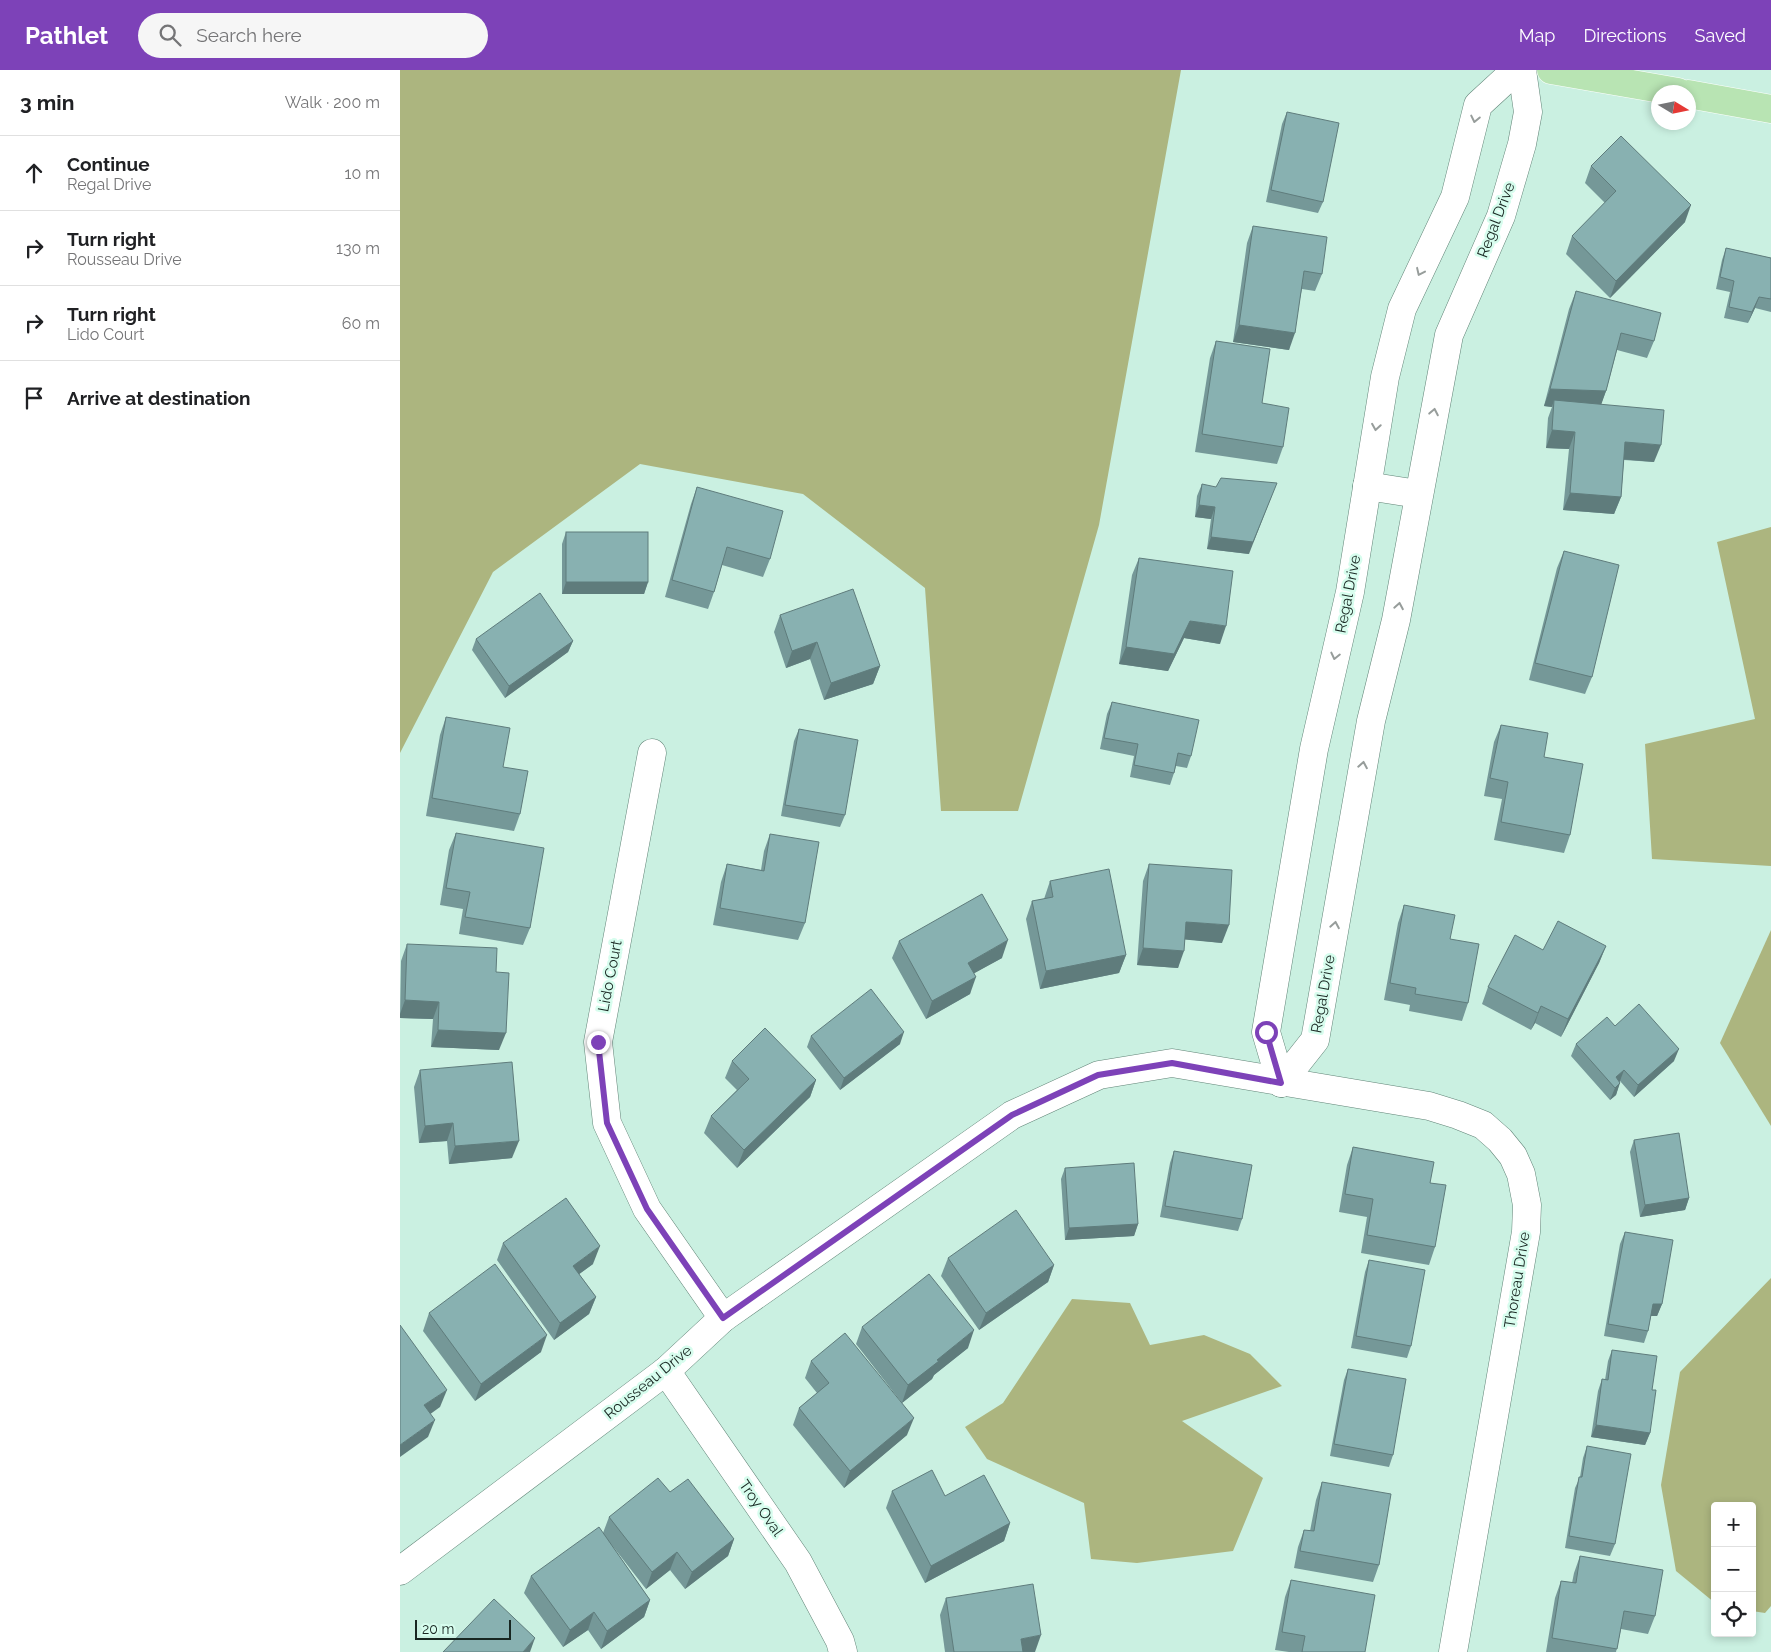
<!DOCTYPE html>
<html lang="en">
<head>
<meta charset="utf-8">
<style>
	:root { --surface:#fff; --page:#f6f6f6; --text:#202124; --muted:#757577; --line:#e0e0e0; --accent:#7d42b8 }
	body { margin:0; font-family:Raleway,sans-serif; background:var(--page); color:var(--text) }
	.controls { position:absolute; right:15px; bottom:15px; display:grid; overflow:hidden; border-radius:5px; box-shadow:0 2px 8px #0003 }
	.controls button { width:45px; height:45px; display:grid; place-items:center; padding:0; border:0; border-bottom:1px solid var(--line); background:var(--surface); color:var(--text); font:25px sans-serif }
	.compass { position:absolute; left:1251px; top:15px; width:45px; height:45px; border-radius:50%; background:var(--surface); box-shadow:0 2px 8px #0003; rotate:100deg }
	.scale { position:absolute; left:15px; bottom:12px; width:96px; box-sizing:border-box; padding-left:5px; border:2px solid #182621; border-top:0; font-size:14px; line-height:18px; white-space:nowrap; color:#182621; -webkit-text-stroke:4px #d7fdee; paint-order:stroke }
	.stop { position:absolute; width:15px; height:15px; margin:-11px; border:4px solid #7d42b8; border-radius:50%; background:#fff }
	.stop.end { background:#7d42b8; border-color:#fff; box-shadow:0 1px 5px #0008 }
	.list { margin:0; padding:0; list-style:none }
	h2 { display:flex; justify-content:space-between; align-items:center; height:65px; margin:0; padding:0 20px; font-size:21px }
	h2 small { font-size:16px; font-weight:400; color:var(--muted) }
	.list li { display:grid; grid-template-columns:32px 1fr auto; gap:15px; align-items:center; box-sizing:border-box; height:75px; padding:0 20px; border-top:1px solid var(--line) }
	.list b { display:block; font-size:19px; white-space:nowrap }
	.list p { margin:0; font-size:16px; white-space:nowrap; color:var(--muted) }
	.list em { font-size:16px; font-style:normal; color:var(--muted) }
	.icon { flex:none; width:28px; height:28px; fill:none; stroke:currentColor; stroke-width:2; stroke-linecap:round; stroke-linejoin:round }
	.map { position:relative; flex:none; width:1371px; height:1582px; overflow:hidden }
	header { display:flex; align-items:center; gap:30px; box-sizing:border-box; height:70px; padding:0 25px; background:var(--accent); color:#fff }
	header strong { font-size:24px }
	nav { display:flex; gap:28px; margin-inline-start:auto; font-size:18px }
	.search { width:350px; height:45px; background:var(--page); display:flex; align-items:center; gap:12px; box-sizing:border-box; padding:0 18px; border-radius:28px; color:var(--muted); font-size:19px }
	main { display:flex }
	aside { flex:1; background:var(--surface) }
	.map>svg:first-child { display:block }
	.forest { fill:#acb57f }
	.lines { fill:none; stroke-linecap:round; stroke-linejoin:round }
	.street-casing { stroke:#618477; stroke-width:29 }
	.primary-casing { stroke:#fff; stroke-width:29 }
	.street { stroke:#fff; stroke-width:28 }
	.primary { stroke:#b8e4b3; stroke-width:28 }
	.wall { fill:#759898 }
	.shaded-wall { fill:#5f7c7c }
	.building { fill:#88b1b1; stroke:#5f7c7c }
	.oneway { stroke:#979d9b }
	.route { stroke:#7d42b8; stroke-width:6 }
	.labels { text-anchor:middle; stroke-width:5; stroke-linejoin:round; paint-order:stroke }
	.street-label { font-size:15px; fill:#182621; stroke:#d7fdee }
</style>
</head>
<body>
<header>
<strong>Pathlet</strong>
<div class="search"><svg class="icon" aria-label="search" viewBox="0 0 24 24"><circle cx="10" cy="10" r="6"/><path d="M15 15l6 6"/></svg>Search here</div>
<nav><a>Map</a><a>Directions</a><a>Saved</a></nav>
</header>
<main>
<aside>
<h2>3 min<small>Walk · 200 m</small></h2>
<ul class="list">
<li><svg class="icon" aria-label="ahead" viewBox="0 0 24 24"><path d="M12 20V5M6 11l6-6 6 6"/></svg><div><b>Continue</b><p>Regal Drive</p></div><em>10 m</em></li>
<li><svg class="icon" aria-label="right" viewBox="0 0 24 24"><path d="M7 20v-9h11M14 6l5 5-5 5"/></svg><div><b>Turn right</b><p>Rousseau Drive</p></div><em>130 m</em></li>
<li><svg class="icon" aria-label="right" viewBox="0 0 24 24"><path d="M7 20v-9h11M14 6l5 5-5 5"/></svg><div><b>Turn right</b><p>Lido Court</p></div><em>60 m</em></li>
<li><svg class="icon" aria-label="arrive" viewBox="0 0 24 24"><path d="M6 21V4h12l-3 4 3 4H6"/></svg><div><b>Arrive at destination</b></div></li>
</ul>
</aside>
<div class="map">
<svg width="1371" height="1582" viewBox="0 0 1371 1582">
	<rect width="100%" height="100%" fill="#caf0e1"/>
	<!-- forest -->
	<g class="forest">
		<polygon points="0,0 781,0 699,455 618,741 541,741 525,518 403,424 240,394 93,502 0,683"/>
		<polygon points="1371,457 1371,796 1252,789 1245,674 1355,649 1317,472"/>
		<polygon points="1371,860 1371,1056 1320,973"/>
		<polygon points="1371,1208 1371,1536 1365,1543 1352,1541 1352,1436 1315,1436 1315,1533 1276,1501 1261,1415 1280,1302"/>
		<polygon points="672,1229 730,1233 750,1275 804,1265 850,1284 882,1316 782,1351 863,1408 833,1481 737,1493 691,1489 684,1433 587,1389 565,1357 603,1333"/>
	</g>
	<g class="lines">
		<defs>
			<g id="street">
				<polyline points="967,416 1018,424"/>
				<polyline points="252,683 198,972 207,1053 247,1139 323,1248"/>
				<polyline points="881,1013 866,962 914,679 950,522 985,307 1002,239 1055,127 1078,35 1116,0"/>
				<polyline points="881,1013 915,970 971,651 996,550 1049,265 1101,146 1122,74 1128,42 1122,0"/>
				<polyline points="266,1301 398,1492 440,1571 443,1582"/>
				<polyline points="0,1501 266,1301 323,1248 612,1045 699,1005 772,993 1029,1036 1058,1045 1083,1055 1100,1070 1113,1086 1121,1104 1127,1135 1126,1162 1053,1582"/>
			</g>
			<g id="primary">
				<polyline points="1151,0 1278,22"/>
				<polyline points="1288,24 1371,39"/>
			</g>
		</defs>
		<!-- street casing -->
		<use href="#street" class="street-casing"/>
		<!-- primary casing -->
		<use href="#primary" class="primary-casing"/>
		<!-- street -->
		<use href="#street" class="street"/>
		<!-- primary -->
		<use href="#primary" class="primary"/>
	</g>
	<!-- wall -->
	<g class="wall">
		<polygon points="887,42 923,132 918,143 866,132 882,54"/>
		<polygon points="1191,96 1285,152 1210,228 1166,184 1172,166 1205,133 1185,113"/>
		<polygon points="853,156 922,204 915,221 902,219 889,280 833,272 847,173"/>
		<polygon points="1326,178 1371,188 1371,242 1355,238 1348,253 1324,248 1330,222 1316,219 1322,190"/>
		<polygon points="1176,221 1254,271 1247,288 1217,280 1206,321 1201,334 1254,392 1224,390 1221,427 1214,444 1163,440 1169,379 1146,378 1148,348 1152,337 1144,336 1169,239"/>
		<polygon points="816,271 862,333 883,377 877,394 795,382 810,288"/>
		<polygon points="802,414 849,484 807,479 811,449 795,447 797,426"/>
		<polygon points="297,417 370,489 363,507 322,495 314,522 308,539 265,527 291,434"/>
		<polygon points="166,462 248,512 244,524 162,524 162,474"/>
		<polygon points="1164,481 1192,607 1185,624 1129,610 1157,498"/>
		<polygon points="739,488 820,574 784,568 768,601 719,594 732,505"/>
		<polygon points="380,545 480,596 473,614 424,630 410,589 386,598 374,562"/>
		<polygon points="76,569 173,571 168,582 105,628 72,580"/>
		<polygon points="712,632 791,686 787,698 776,696 774,703 770,715 730,707 734,686 700,679 707,644"/>
		<polygon points="46,647 103,697 120,744 114,761 26,746 40,665"/>
		<polygon points="1101,655 1144,687 1170,765 1164,783 1094,770 1102,729 1084,726 1094,672"/>
		<polygon points="399,659 445,745 440,757 381,746 394,671"/>
		<polygon points="56,763 130,858 123,875 59,864 63,839 40,835 49,780"/>
		<polygon points="370,764 405,853 398,870 313,855 321,812 327,794 361,800 364,781"/>
		<polygon points="749,794 822,873 785,869 778,898 737,895 743,811"/>
		<polygon points="650,811 726,885 719,903 640,919 626,849 632,831 644,829"/>
		<polygon points="1004,835 1050,869 1068,933 1062,951 1009,941 1010,935 984,930 998,853"/>
		<polygon points="499,871 602,888 574,903 570,924 526,949 492,888"/>
		<polygon points="7,874 96,902 99,980 31,977 33,949 0,948 1,891"/>
		<polygon points="1206,876 1199,893 1161,967 1135,953 1131,960 1082,934 1088,917 1143,880"/>
		<polygon points="1215,956 1274,991 1234,1027 1220,1011 1216,1025 1210,1030 1171,986 1176,974"/>
		<polygon points="411,966 500,974 440,1020 407,977"/>
		<polygon points="332,991 416,1010 410,1027 337,1098 304,1063 311,1046 337,1020 325,1008"/>
		<polygon points="20,1000 112,1088 49,1094 47,1071 19,1073 14,1017"/>
		<polygon points="1234,1070 1289,1128 1285,1140 1240,1147 1230,1082"/>
		<polygon points="953,1077 1030,1113 1035,1177 1029,1195 961,1183 967,1147 939,1142 947,1095"/>
		<polygon points="774,1081 842,1149 838,1161 760,1147 770,1093"/>
		<polygon points="665,1098 738,1154 734,1166 665,1170 661,1109"/>
		<polygon points="1225,1162 1262,1234 1257,1246 1251,1246 1248,1261 1244,1273 1204,1266 1220,1174"/>
		<polygon points="103,1173 193,1194 179,1204 196,1227 189,1244 154,1270 97,1190"/>
		<polygon points="548,1188 654,1195 648,1212 579,1260 541,1206"/>
		<polygon points="969,1190 1011,1276 1007,1288 951,1278 965,1202"/>
		<polygon points="29,1243 141,1282 75,1331 23,1261"/>
		<polygon points="462,1257 568,1278 534,1305 532,1309 502,1333 456,1274"/>
		<polygon points="1212,1280 1252,1320 1250,1363 1245,1375 1191,1367 1198,1321 1202,1309 1205,1310 1208,1291"/>
		<polygon points="411,1291 507,1365 444,1418 393,1355 399,1338 417,1323 405,1308"/>
		<polygon points="948,1299 993,1385 989,1397 930,1386 944,1310"/>
		<polygon points="1187,1376 1215,1474 1210,1486 1165,1478 1175,1418 1180,1407 1183,1388"/>
		<polygon points="922,1412 979,1495 973,1512 894,1498 898,1477 904,1460 910,1461 916,1430"/>
		<polygon points="492,1421 545,1426 610,1453 604,1471 525,1513 486,1438"/>
		<polygon points="270,1422 334,1469 328,1486 285,1519 270,1500 246,1519 211,1474 250,1530 244,1547 201,1579 188,1560 163,1577 124,1523 131,1506 203,1463 209,1447"/>
		<polygon points="1180,1486 1255,1546 1248,1564 1221,1559 1216,1582 1146,1582 1155,1528 1161,1511 1172,1513 1174,1503"/>
		<polygon points="891,1510 965,1582 889,1582 875,1580 885,1527"/>
		<polygon points="546,1528 635,1582 545,1582 540,1545"/>
	</g>
	<!-- shaded-wall -->
	<g class="shaded-wall">
		<polygon points="1291,135 1285,152 1210,228 1216,211"/>
		<polygon points="1359,227 1355,238 1348,253 1352,242"/>
		<polygon points="839,255 895,263 889,280 833,272"/>
		<polygon points="1150,319 1206,321 1200,338 1154,330 1152,337 1144,336"/>
		<polygon points="1152,360 1175,362 1169,379 1146,378"/>
		<polygon points="1225,372 1261,375 1254,392 1219,389"/>
		<polygon points="1170,423 1221,427 1214,444 1163,440"/>
		<polygon points="872,425 849,484 807,479 811,467"/>
		<polygon points="799,435 815,437 811,449 795,447"/>
		<polygon points="166,512 248,512 244,524 162,524"/>
		<polygon points="790,551 826,556 820,574 784,568 768,601 719,594 726,577"/>
		<polygon points="173,571 168,582 105,628 109,616"/>
		<polygon points="417,572 410,589 386,598 392,581"/>
		<polygon points="480,596 473,614 424,630 431,613"/>
		<polygon points="786,852 829,855 822,873 779,869"/>
		<polygon points="608,870 602,888 562,910 568,893"/>
		<polygon points="1206,876 1199,893 1161,967 1168,949"/>
		<polygon points="743,878 784,881 778,898 737,895"/>
		<polygon points="726,885 719,903 640,919 646,901"/>
		<polygon points="576,907 570,924 526,949 532,931"/>
		<polygon points="5,930 39,932 33,949 0,948 0,944"/>
		<polygon points="1141,936 1135,953 1131,960 1138,943"/>
		<polygon points="38,960 106,963 99,980 31,977"/>
		<polygon points="504,962 500,974 440,1020 444,1008"/>
		<polygon points="1279,979 1274,991 1234,1027 1238,1015"/>
		<polygon points="1224,1000 1220,1011 1214,1017 1216,1007"/>
		<polygon points="416,1010 410,1027 337,1098 344,1080"/>
		<polygon points="1220,1013 1216,1025 1210,1030 1215,1018"/>
		<polygon points="53,1053 47,1071 19,1073 25,1056"/>
		<polygon points="119,1071 112,1088 49,1094 55,1076"/>
		<polygon points="1289,1128 1285,1140 1240,1147 1245,1135"/>
		<polygon points="738,1154 734,1166 665,1170 669,1158"/>
		<polygon points="200,1176 193,1194 167,1213 173,1196"/>
		<polygon points="654,1195 648,1212 579,1260 586,1243"/>
		<polygon points="196,1227 189,1244 154,1270 160,1253"/>
		<polygon points="1253,1234 1262,1234 1257,1246 1248,1246"/>
		<polygon points="574,1260 568,1278 534,1305 532,1309 502,1333 508,1315 537,1290"/>
		<polygon points="147,1265 141,1282 75,1331 81,1314"/>
		<polygon points="47,1320 40,1337 18,1353 24,1335"/>
		<polygon points="514,1348 507,1365 444,1418 450,1401"/>
		<polygon points="35,1350 28,1367 0,1387 0,1375"/>
		<polygon points="1196,1355 1250,1363 1245,1375 1191,1367"/>
		<polygon points="610,1453 604,1471 525,1513 531,1496"/>
		<polygon points="334,1469 328,1486 285,1519 292,1502"/>
		<polygon points="277,1482 270,1500 246,1519 252,1502"/>
		<polygon points="250,1530 244,1547 201,1579 207,1561"/>
		<polygon points="194,1542 188,1560 163,1577 170,1560"/>
		<polygon points="641,1565 635,1582 616,1582 621,1569"/>
		<polygon points="135,1568 130,1582 123,1582"/>
	</g>
	<!-- building -->
	<g class="building">
		<polygon points="887,42 939,53 923,132 871,120"/>
		<polygon points="1221,66 1291,135 1216,211 1172,166 1216,121 1191,96"/>
		<polygon points="853,156 927,167 922,204 904,201 895,263 839,255"/>
		<polygon points="1326,178 1371,188 1371,229 1359,227 1352,242 1329,237 1334,211 1320,207"/>
		<polygon points="1176,221 1261,243 1254,271 1221,263 1206,321 1150,319"/>
		<polygon points="816,271 870,279 862,333 889,338 883,377 802,364"/>
		<polygon points="1154,330 1264,340 1261,375 1225,372 1221,427 1170,423 1175,362 1152,360"/>
		<polygon points="821,408 877,413 853,472 811,467 815,437 799,435 802,414 816,417"/>
		<polygon points="297,417 383,441 370,489 327,477 314,522 272,510"/>
		<rect x="166" y="462" width="82" height="50"/>
		<polygon points="1164,481 1219,495 1192,607 1135,593"/>
		<polygon points="739,488 833,501 826,556 790,551 774,584 726,577"/>
		<polygon points="453,519 480,596 431,613 417,572 392,581 380,545"/>
		<polygon points="140,523 173,571 109,616 76,569"/>
		<polygon points="712,632 799,650 791,686 778,683 774,703 734,695 738,674 704,668"/>
		<polygon points="46,647 110,658 103,697 128,701 120,744 32,728"/>
		<polygon points="1101,655 1148,663 1144,687 1183,694 1170,765 1101,752 1108,712 1090,708"/>
		<polygon points="399,659 458,670 445,745 385,735"/>
		<polygon points="56,763 144,778 130,858 65,847 70,822 46,818"/>
		<polygon points="370,764 419,772 405,853 320,838 327,794 364,801"/>
		<polygon points="749,794 832,800 829,855 786,852 784,881 743,878"/>
		<polygon points="709,799 726,885 646,901 632,831 653,827 650,811"/>
		<polygon points="582,824 608,870 568,893 576,907 532,931 499,871"/>
		<polygon points="1004,835 1055,845 1050,869 1079,874 1068,933 1015,924 1016,918 990,913"/>
		<polygon points="1158,851 1206,876 1168,949 1141,936 1138,943 1088,917 1115,865 1143,880"/>
		<polygon points="7,874 97,878 96,902 109,903 106,963 38,960 39,932 5,930"/>
		<polygon points="471,919 504,962 444,1008 411,966"/>
		<polygon points="1239,934 1279,979 1238,1015 1224,1000 1216,1007 1220,1013 1215,1018 1176,974 1207,947 1215,956"/>
		<polygon points="365,958 416,1010 344,1080 311,1046 349,1009 332,991"/>
		<polygon points="112,992 119,1071 55,1076 53,1053 25,1056 20,1000"/>
		<polygon points="1279,1063 1289,1128 1245,1135 1234,1070"/>
		<polygon points="953,1077 1034,1092 1030,1113 1046,1115 1035,1177 967,1165 973,1129 945,1124"/>
		<polygon points="774,1081 852,1095 842,1149 765,1136"/>
		<polygon points="734,1093 738,1154 669,1158 665,1098"/>
		<polygon points="166,1128 200,1176 173,1196 196,1227 160,1253 103,1173"/>
		<polygon points="616,1140 654,1195 586,1243 548,1188"/>
		<polygon points="1225,1162 1273,1170 1262,1234 1253,1234 1248,1261 1208,1254"/>
		<polygon points="969,1190 1025,1200 1011,1276 956,1266"/>
		<polygon points="95,1194 147,1265 81,1314 29,1243"/>
		<polygon points="529,1204 574,1260 537,1290 539,1291 508,1315 462,1257"/>
		<polygon points="0,1255 47,1320 24,1335 35,1350 0,1375"/>
		<polygon points="445,1263 514,1348 450,1401 399,1338 429,1313 411,1291"/>
		<polygon points="1212,1280 1257,1286 1252,1320 1256,1320 1250,1363 1196,1355 1202,1309 1208,1310"/>
		<polygon points="948,1299 1006,1309 993,1385 934,1374"/>
		<polygon points="1187,1376 1231,1384 1215,1474 1169,1466 1179,1407 1182,1407"/>
		<polygon points="532,1400 545,1426 584,1405 610,1453 531,1496 492,1421"/>
		<polygon points="258,1408 270,1422 288,1409 334,1469 292,1502 277,1482 252,1502 209,1447"/>
		<polygon points="922,1412 991,1424 979,1495 900,1481 904,1460 914,1461"/>
		<polygon points="199,1457 250,1530 207,1561 194,1542 170,1560 131,1506"/>
		<polygon points="1180,1486 1263,1500 1255,1546 1224,1541 1217,1579 1152,1568 1161,1511 1176,1513"/>
		<polygon points="891,1510 975,1525 965,1582 902,1582 905,1566 882,1562"/>
		<polygon points="633,1514 641,1565 621,1569 623,1582 554,1582 546,1528"/>
		<polygon points="94,1529 135,1568 123,1582 43,1582"/>
	</g>
	<!-- one-way arrows -->
	<defs><path id="oneway-chevron" d="M-2-3.5L2.5 0L-2 3.5" fill="none" stroke-width="1.6" stroke-linecap="round" stroke-linejoin="round" transform="scale(1.25)"/></defs>
	<g class="oneway">
		<use href="#oneway-chevron" transform="translate(1075 49) rotate(102)"/>
		<use href="#oneway-chevron" transform="translate(1020 202) rotate(115)"/>
		<use href="#oneway-chevron" transform="translate(1034 342) rotate(-79)"/>
		<use href="#oneway-chevron" transform="translate(976 357) rotate(99)"/>
		<use href="#oneway-chevron" transform="translate(999 536) rotate(-80)"/>
		<use href="#oneway-chevron" transform="translate(935 586) rotate(103)"/>
		<use href="#oneway-chevron" transform="translate(963 695) rotate(-80)"/>
		<use href="#oneway-chevron" transform="translate(935 855) rotate(-80)"/>
	</g>
	<g class="lines">
		<!-- route -->
		<polyline class="route" points="198,972 207,1053 247,1139 323,1248 612,1045 698,1005 772,993 881,1013 866,962"/>
	</g>
	<g class="labels">
		<!-- street labels -->
		<g class="street-label">
			<text transform="translate(1096 150) rotate(-69)" y="5">Regal Drive</text>
			<text transform="translate(948 524) rotate(-79)" y="5">Regal Drive</text>
			<text transform="translate(210 906) rotate(-79)" y="5">Lido Court</text>
			<text transform="translate(923 924) rotate(-80)" y="5">Regal Drive</text>
			<text transform="translate(1117 1210) rotate(-81)" y="5">Thoreau Drive</text>
			<text transform="translate(248 1312) rotate(-39)" y="5">Rousseau Drive</text>
			<text transform="translate(361 1438) rotate(55)" y="5">Troy Oval</text>
		</g>
	</g>
</svg>
<div class="controls">
<button>+</button>
<button>−</button>
<button><svg class="icon" aria-label="locate" viewBox="0 0 24 24"><circle cx="12" cy="12" r="6"/><path d="M12 2v4M12 18v4M2 12h4M18 12h4"/></svg></button>
</div>
<svg class="compass" viewBox="-18 -18 36 36"><path d="M0-13l5 13h-10z" fill="#e53935"/><path d="M0 13l5-13h-10z" fill="#757577"/></svg>
<div class="scale">20 m</div>
<div class="stop" style="left:866px;top:962px"></div>
<div class="stop end" style="left:198px;top:972px"></div>
</div>
</main>
</body>
</html>
